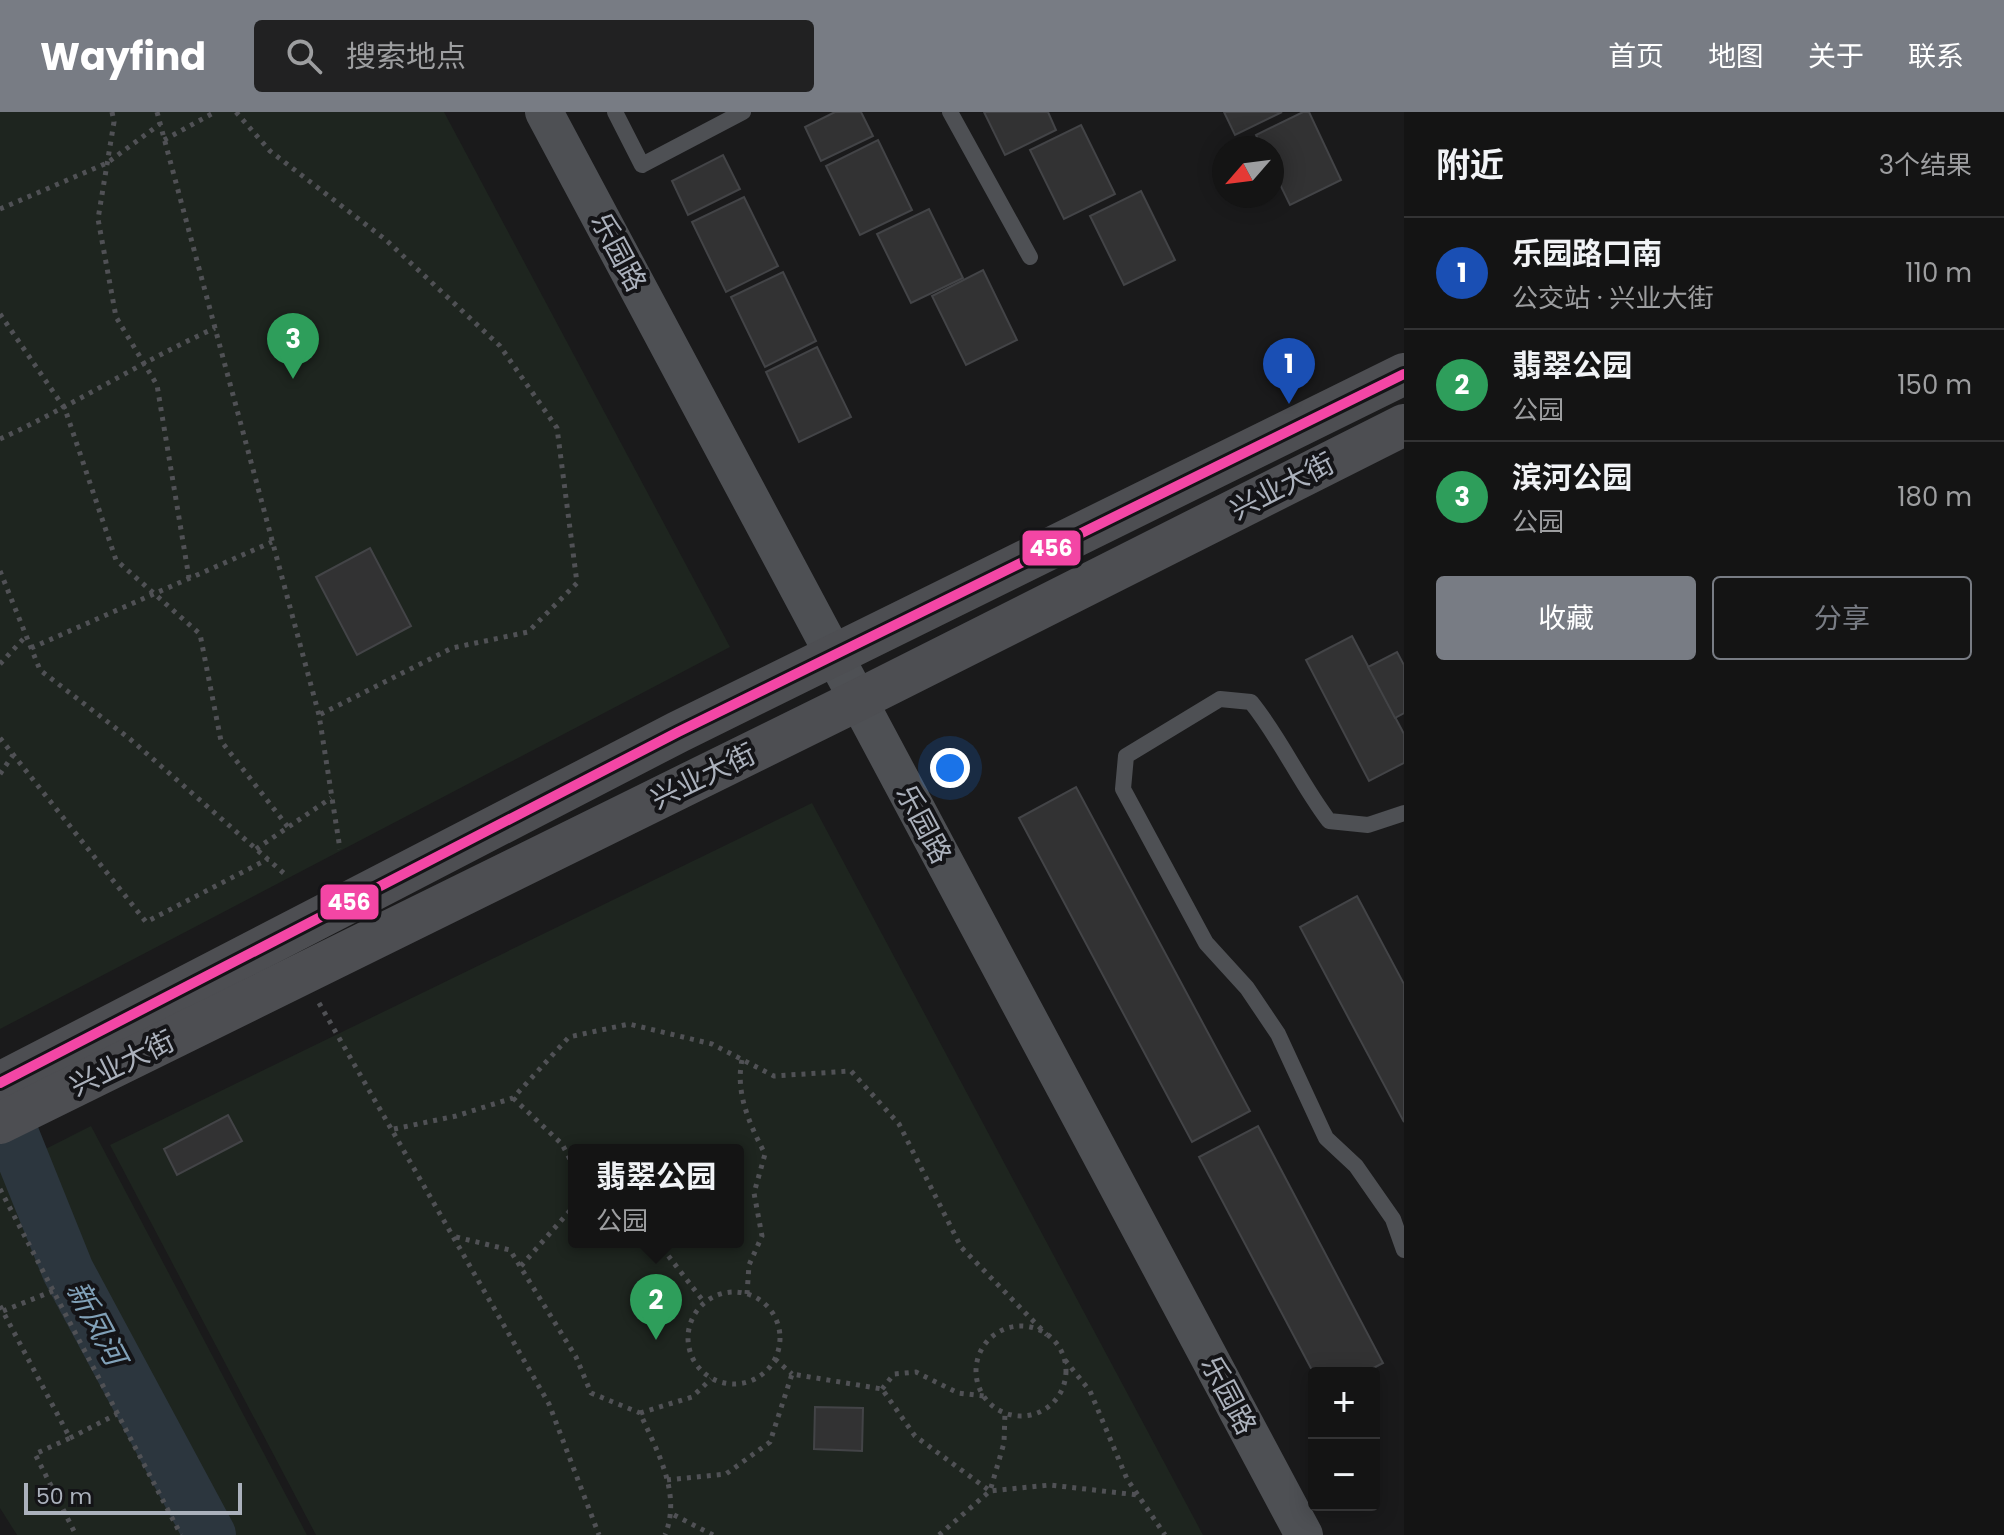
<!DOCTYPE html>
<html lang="zh">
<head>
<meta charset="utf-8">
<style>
	:root { --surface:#141414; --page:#212122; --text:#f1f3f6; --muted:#9d9ea0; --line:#333334; --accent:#787c84 }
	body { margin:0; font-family:Poppins,"Noto Sans SC",sans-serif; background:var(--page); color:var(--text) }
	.controls { position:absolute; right:24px; bottom:24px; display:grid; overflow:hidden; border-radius:8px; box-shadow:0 4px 20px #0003 }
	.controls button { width:72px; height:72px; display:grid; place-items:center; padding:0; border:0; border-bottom:2px solid var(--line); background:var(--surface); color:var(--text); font:40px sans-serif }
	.compass { position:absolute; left:1212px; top:24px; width:72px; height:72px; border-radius:50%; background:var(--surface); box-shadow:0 4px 20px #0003; rotate:242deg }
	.scale { position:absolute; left:24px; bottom:20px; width:218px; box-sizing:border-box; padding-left:8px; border:4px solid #abb1bc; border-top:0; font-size:22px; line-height:28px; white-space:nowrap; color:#abb1bc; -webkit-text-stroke:6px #141417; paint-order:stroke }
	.you { position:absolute; left:950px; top:656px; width:28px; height:28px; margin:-20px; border:6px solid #fff; border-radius:50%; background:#1a73e8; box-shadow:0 0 0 12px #1a73e833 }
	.badge { display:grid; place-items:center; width:52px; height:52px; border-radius:50%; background:var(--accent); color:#fff; font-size:26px; font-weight:700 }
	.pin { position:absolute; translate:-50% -66px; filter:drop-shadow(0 2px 4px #0008) }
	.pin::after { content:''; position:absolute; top:42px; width:28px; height:24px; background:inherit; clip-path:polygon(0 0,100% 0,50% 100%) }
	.popup { position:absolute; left:568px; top:1032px; width:176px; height:104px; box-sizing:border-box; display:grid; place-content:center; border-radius:8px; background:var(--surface); filter:drop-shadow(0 2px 6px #0005); font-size:26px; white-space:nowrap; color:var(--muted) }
	.popup b { font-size:30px; color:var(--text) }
	.popup::after { content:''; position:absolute; left:50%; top:100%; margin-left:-16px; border:16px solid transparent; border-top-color:var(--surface) }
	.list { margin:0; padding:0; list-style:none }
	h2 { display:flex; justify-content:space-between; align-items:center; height:104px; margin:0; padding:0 32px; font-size:34px }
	h2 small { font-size:26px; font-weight:400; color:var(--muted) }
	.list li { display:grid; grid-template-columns:52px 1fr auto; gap:24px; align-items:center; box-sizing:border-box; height:112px; padding:0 32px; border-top:2px solid var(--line) }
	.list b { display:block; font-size:30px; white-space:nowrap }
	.list p { margin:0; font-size:26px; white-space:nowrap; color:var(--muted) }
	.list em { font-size:26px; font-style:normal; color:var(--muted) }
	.actions { display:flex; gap:16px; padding:24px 32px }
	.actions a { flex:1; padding:18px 0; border:2px solid var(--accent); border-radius:8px; text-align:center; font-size:28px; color:var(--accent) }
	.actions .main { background:var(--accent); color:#fff }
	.icon { flex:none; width:44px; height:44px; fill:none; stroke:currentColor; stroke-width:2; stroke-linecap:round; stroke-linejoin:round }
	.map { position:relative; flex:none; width:1404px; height:1423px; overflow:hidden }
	header { display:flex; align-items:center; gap:48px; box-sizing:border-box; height:112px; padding:0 40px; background:var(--accent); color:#fff }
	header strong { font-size:38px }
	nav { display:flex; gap:44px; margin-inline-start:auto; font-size:28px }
	.search { width:560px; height:72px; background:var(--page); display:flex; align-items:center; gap:20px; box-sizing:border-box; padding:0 28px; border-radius:8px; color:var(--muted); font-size:30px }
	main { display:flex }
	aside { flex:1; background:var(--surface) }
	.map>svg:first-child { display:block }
	.green { fill:#1e251f; fill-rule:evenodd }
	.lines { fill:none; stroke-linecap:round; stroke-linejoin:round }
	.river { stroke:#2c363e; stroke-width:52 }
	.building { fill:#323233; stroke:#434447; stroke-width:2 }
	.path { stroke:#505155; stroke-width:5; stroke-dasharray:4 6; stroke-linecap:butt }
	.service { stroke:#4e5054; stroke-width:16 }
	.tertiary { stroke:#4e5054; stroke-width:38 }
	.secondary { stroke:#4d4e52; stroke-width:42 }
	.bus-1-casing { stroke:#141417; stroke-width:16 }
	.bus-1 { stroke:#f346a5; stroke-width:10 }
	.labels { text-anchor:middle; stroke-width:8; stroke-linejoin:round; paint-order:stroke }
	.street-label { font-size:28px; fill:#abb1bc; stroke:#141417 }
	.water-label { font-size:30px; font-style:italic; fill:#81a1b8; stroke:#141417 }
	.line-badge { stroke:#141417; stroke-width:3 }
	.badge-label { font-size:22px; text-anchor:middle; font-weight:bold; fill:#fff }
</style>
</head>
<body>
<header>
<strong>Wayfind</strong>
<div class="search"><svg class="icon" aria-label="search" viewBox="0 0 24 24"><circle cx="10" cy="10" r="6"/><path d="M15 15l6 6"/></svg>搜索地点</div>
<nav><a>首页</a><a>地图</a><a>关于</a><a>联系</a></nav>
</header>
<main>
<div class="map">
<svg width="1404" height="1423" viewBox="0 0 1404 1423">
	<rect width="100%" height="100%" fill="#1a1a1b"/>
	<!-- green -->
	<g class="green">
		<polygon points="0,0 444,0 730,535 0,917"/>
		<path d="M812,691L1203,1423H316L110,1033ZM574,1038H738V1130H574Z"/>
		<polygon points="91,1014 307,1423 17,1423 0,1396 0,1060"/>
	</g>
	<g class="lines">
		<!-- river -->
		<polyline class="river" points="0,990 68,1159 210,1423"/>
	</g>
	<!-- building -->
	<g class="building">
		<polygon points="835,0 861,0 873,24 821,49 805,15"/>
		<polygon points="984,0 1048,0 1056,18 1005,43"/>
		<polygon points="1224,0 1282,0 1235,23"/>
		<polygon points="1303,0 1309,0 1341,68 1290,93 1272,56 1272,36 1262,36 1256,23"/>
		<polygon points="1081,13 1115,82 1064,107 1030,38"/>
		<polygon points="878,28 912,98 860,123 826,54"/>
		<polygon points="723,43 740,77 688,103 672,69"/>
		<polygon points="1141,79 1175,148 1124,173 1090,104"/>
		<polygon points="744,85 778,154 726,180 692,110"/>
		<polygon points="929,97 963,166 911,191 877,122"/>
		<polygon points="983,158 1017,228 966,253 932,184"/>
		<polygon points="783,160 816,229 765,255 731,185"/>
		<polygon points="817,235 851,305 799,330 766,260"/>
		<polygon points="370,436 411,514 357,543 316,465"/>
		<polygon points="1352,524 1404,622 1404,651 1369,669 1306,548"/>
		<polygon points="1397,540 1404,553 1404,601 1395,606 1368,555"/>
		<polygon points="1076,675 1250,999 1192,1030 1019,706"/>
		<polygon points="1357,784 1404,872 1404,1010 1300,815"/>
		<polygon points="228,1003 242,1029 177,1063 164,1037"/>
		<polygon points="1258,1014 1383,1251 1364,1261 1314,1262 1199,1045"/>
		<polygon points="815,1295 863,1296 862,1339 814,1337"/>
	</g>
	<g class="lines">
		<!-- path -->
		<g class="path">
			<polyline points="112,0 114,10 98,107 116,205 157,273 189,466"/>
			<polyline points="157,0 319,603 340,737"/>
			<polyline points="236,0 270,39 386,128 500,234 557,316 577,471 528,520 452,536 319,603"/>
			<polyline points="164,28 215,0"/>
			<polyline points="0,97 107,51 160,12"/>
			<polyline points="0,202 65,297 116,448 200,522 221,629 288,715"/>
			<path d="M0,327C74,293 140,250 215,216"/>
			<polyline points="0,459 40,558 130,627 287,764"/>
			<polyline points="31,536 272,430"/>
			<polyline points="0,552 26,524"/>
			<polyline points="0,626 146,810 268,747"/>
			<polyline points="0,662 13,643"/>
			<polyline points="256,737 331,686"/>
			<polyline points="319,891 549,1292 599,1423"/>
			<path d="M742,948C735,981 750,1013 765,1042L754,1081L762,1124L749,1153L747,1182"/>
			<polyline points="513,986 562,1032 574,1055"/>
			<polyline points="394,1017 456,1004 513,986 569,925 629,912 712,932 774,964 851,959 899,1012 961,1135 1047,1223"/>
			<polyline points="0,1077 181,1423"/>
			<path d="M456,1125L510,1138L576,1245L591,1281L640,1301C657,1339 682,1382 665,1423"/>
			<polyline points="643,1130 663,1137 704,1190"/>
			<polyline points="521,1154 574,1094"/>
			<circle cx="734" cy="1226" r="46"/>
			<polyline points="0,1194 70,1326 35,1342 76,1423"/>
			<polyline points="3,1199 53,1179"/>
			<circle cx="1021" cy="1259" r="45"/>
			<polyline points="775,1247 792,1262"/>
			<polyline points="1065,1248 1090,1279 1127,1367 1165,1423"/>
			<polyline points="882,1277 894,1262 916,1260 958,1281 984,1284"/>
			<polyline points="640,1301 692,1285 711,1267"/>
			<polyline points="70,1326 117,1302"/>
			<polyline points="667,1368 726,1362 770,1330 792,1262 882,1277 915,1324 990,1379 1004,1331 1005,1301"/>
			<polyline points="674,1403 713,1423"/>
			<polyline points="939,1423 990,1379 1050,1373 1138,1383"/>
		</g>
		<!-- service -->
		<g class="service">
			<polyline points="615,0 642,53 743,0"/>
			<polyline points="950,0 1030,145"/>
			<path d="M1404,701L1368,713L1329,709C1300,671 1281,627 1251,590L1220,587L1126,644L1123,677L1206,831L1247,876L1278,922L1326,1026L1356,1054L1393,1107L1404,1138"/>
		</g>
		<!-- tertiary -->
		<polyline class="tertiary" points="544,0 1304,1423"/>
		<!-- secondary -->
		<g class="secondary">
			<polyline points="0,971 678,620 1404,262"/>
			<polyline points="0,1011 858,588 1404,313"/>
		</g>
		<defs>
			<polyline id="bus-1" points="0,971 678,620 1404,262"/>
		</defs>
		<!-- bus-1 casing -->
		<use href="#bus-1" class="bus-1-casing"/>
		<!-- bus-1 -->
		<use href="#bus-1" class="bus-1"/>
	</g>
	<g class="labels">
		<!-- street labels -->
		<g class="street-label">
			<text transform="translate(619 140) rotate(62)" y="10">乐园路</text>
			<text transform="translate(1282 374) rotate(-27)" y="10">兴业大街</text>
			<text transform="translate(703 664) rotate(-26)" y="10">兴业大街</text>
			<text transform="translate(924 712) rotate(62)" y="10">乐园路</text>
			<text transform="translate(122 951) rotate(-26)" y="10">兴业大街</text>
			<text transform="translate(1229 1283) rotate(62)" y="10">乐园路</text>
		</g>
		<!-- water labels -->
		<g class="water-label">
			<text transform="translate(96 1211) rotate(62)" y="10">新凤河</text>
		</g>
	</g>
	<g class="line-badge">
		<rect x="1021" y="417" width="61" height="38" rx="8" fill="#f346a5"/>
		<rect x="319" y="771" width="61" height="38" rx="8" fill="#f346a5"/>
	</g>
	<g class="badge-label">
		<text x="1051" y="444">456</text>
		<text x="349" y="798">456</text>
	</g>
</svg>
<div class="controls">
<button>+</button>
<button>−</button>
</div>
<svg class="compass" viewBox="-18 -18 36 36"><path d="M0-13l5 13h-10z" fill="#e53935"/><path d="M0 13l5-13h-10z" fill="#9d9ea0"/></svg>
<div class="scale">50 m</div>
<div class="you"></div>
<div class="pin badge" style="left:1289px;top:292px;background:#1a4fb4">1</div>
<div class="pin badge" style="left:656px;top:1228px;background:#2e9e5b">2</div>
<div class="popup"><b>翡翠公园</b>公园</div>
<div class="pin badge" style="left:293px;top:267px;background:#2e9e5b">3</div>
</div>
<aside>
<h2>附近<small>3个结果</small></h2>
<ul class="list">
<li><span class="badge" style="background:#1a4fb4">1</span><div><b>乐园路口南</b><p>公交站 · 兴业大街</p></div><em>110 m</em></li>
<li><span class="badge" style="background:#2e9e5b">2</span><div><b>翡翠公园</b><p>公园</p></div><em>150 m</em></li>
<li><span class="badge" style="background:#2e9e5b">3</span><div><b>滨河公园</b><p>公园</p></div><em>180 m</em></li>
</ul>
<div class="actions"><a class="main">收藏</a><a>分享</a></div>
</aside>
</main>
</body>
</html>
